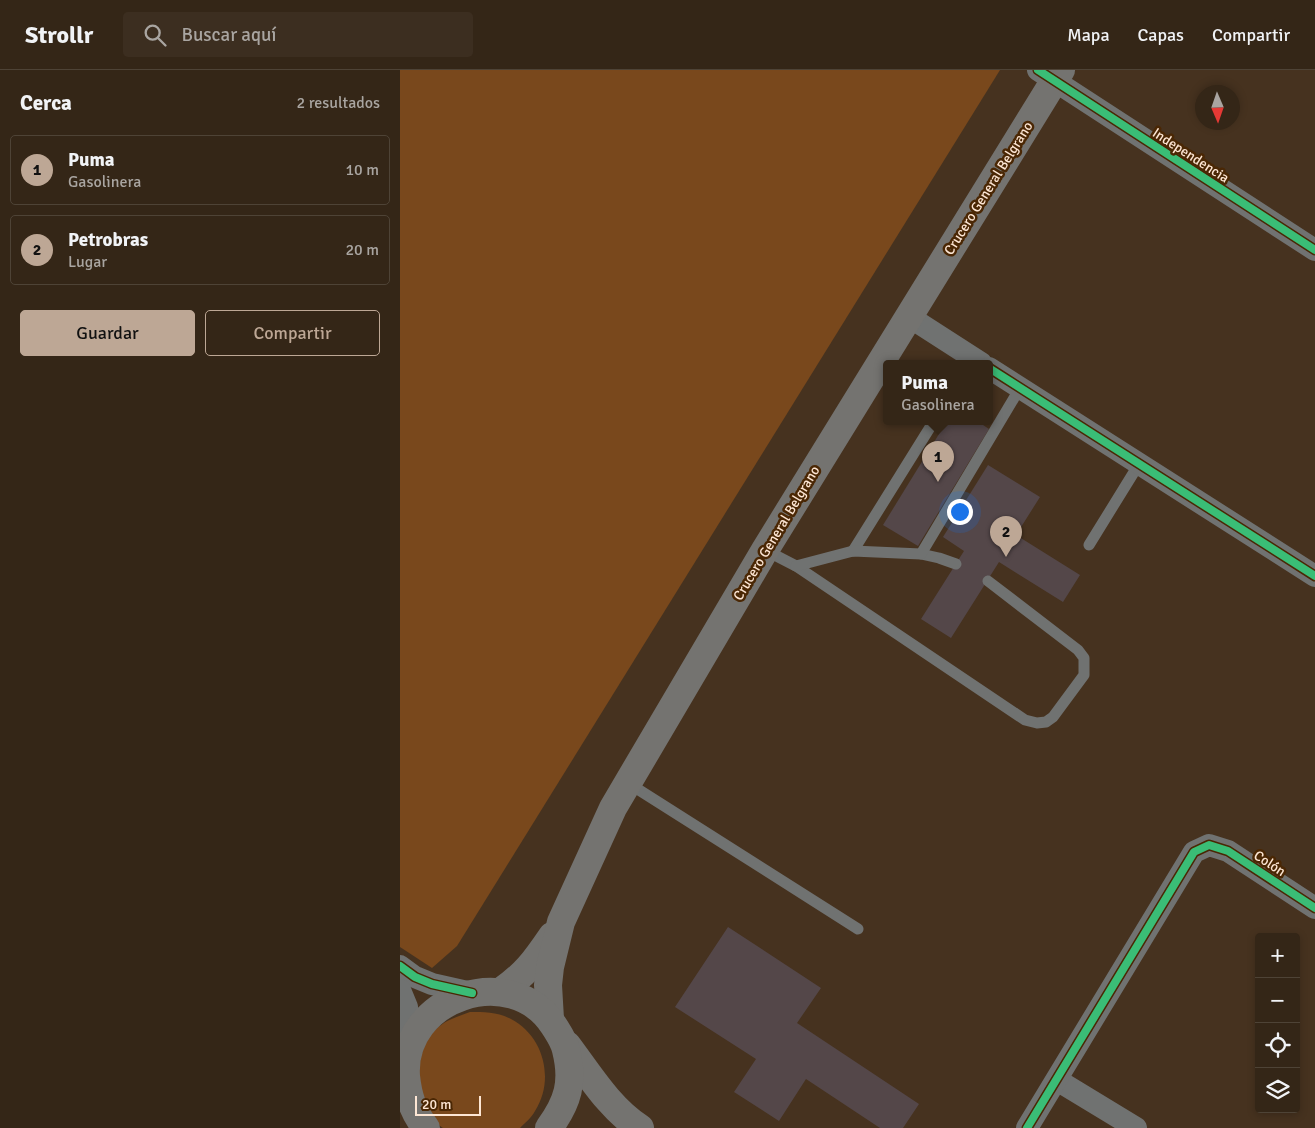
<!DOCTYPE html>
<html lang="es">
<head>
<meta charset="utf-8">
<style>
	:root { --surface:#342617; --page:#3c2e20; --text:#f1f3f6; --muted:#a9a5a1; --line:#4e4336; --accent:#bda795 }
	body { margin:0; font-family:Signika,sans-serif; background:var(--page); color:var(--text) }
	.controls { position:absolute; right:15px; bottom:15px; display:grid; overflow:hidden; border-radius:5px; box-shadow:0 2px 8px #0003 }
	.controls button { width:45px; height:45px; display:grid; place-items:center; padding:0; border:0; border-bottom:1px solid var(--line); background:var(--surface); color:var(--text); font:25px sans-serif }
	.compass { position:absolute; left:795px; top:15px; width:45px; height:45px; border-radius:50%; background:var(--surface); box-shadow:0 2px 8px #0003; rotate:178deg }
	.scale { position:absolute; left:15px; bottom:12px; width:66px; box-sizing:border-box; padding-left:5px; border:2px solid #fde6d4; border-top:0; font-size:14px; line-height:18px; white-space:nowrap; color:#fde6d4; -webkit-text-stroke:4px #4a2704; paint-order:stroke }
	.you { position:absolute; left:559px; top:441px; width:18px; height:18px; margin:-12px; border:4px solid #fff; border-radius:50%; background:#1a73e8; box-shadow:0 0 0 8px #1a73e833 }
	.badge { display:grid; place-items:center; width:32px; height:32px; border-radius:50%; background:var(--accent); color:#111; font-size:16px; font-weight:700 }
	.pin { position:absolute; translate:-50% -41px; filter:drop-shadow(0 1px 2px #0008) }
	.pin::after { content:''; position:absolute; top:26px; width:18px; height:15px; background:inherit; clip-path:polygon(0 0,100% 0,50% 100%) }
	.popup { position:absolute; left:483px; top:290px; width:110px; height:65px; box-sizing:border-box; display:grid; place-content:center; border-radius:5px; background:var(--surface); filter:drop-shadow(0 1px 4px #0005); font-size:16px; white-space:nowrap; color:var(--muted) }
	.popup b { font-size:19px; color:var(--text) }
	.popup::after { content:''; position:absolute; left:50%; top:100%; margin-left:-10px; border:10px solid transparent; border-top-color:var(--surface) }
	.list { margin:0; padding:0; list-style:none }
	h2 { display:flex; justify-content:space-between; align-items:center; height:65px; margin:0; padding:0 20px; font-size:21px }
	h2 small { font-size:16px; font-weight:400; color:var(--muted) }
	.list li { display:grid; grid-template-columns:32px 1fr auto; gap:15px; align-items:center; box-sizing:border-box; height:70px; margin:0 10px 10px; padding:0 10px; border:1px solid var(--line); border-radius:5px }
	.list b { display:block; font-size:19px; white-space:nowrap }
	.list p { margin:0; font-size:16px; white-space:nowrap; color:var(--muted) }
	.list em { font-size:16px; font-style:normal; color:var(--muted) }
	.actions { display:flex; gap:10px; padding:15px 20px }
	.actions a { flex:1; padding:11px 0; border:1px solid var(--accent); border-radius:5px; text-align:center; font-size:18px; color:var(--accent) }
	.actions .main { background:var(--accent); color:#111 }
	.icon { flex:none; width:28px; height:28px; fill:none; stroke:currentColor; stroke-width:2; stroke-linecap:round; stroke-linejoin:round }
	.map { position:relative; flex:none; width:915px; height:1058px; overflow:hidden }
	header { display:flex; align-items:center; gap:30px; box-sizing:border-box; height:70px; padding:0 25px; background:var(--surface); border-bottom:1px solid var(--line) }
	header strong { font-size:24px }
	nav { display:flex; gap:28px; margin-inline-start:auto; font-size:18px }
	.search { width:350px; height:45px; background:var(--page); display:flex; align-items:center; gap:12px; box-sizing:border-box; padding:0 18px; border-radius:5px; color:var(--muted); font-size:19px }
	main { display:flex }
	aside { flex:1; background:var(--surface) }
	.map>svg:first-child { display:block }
	.green { fill:#79481c }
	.building { fill:#544749 }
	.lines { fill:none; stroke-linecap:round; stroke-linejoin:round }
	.lane { stroke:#707271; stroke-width:11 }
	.street { stroke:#707271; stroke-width:22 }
	.secondary { stroke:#747370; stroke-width:28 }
	.cycleway-casing { stroke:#4a2704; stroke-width:11 }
	.cycleway { stroke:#3abd76; stroke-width:8 }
	.labels { text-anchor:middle; stroke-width:5; stroke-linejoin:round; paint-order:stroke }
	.street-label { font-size:14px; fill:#fde6d4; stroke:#4a2704 }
</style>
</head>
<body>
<header>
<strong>Strollr</strong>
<div class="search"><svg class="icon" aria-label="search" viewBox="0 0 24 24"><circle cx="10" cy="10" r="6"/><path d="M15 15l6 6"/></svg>Buscar aquí</div>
<nav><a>Mapa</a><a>Capas</a><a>Compartir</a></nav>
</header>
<main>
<aside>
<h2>Cerca<small>2 resultados</small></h2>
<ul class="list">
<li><span class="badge">1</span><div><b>Puma</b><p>Gasolinera</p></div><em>10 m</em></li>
<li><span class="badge">2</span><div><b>Petrobras</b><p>Lugar</p></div><em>20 m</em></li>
</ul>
<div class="actions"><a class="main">Guardar</a><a>Compartir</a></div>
</aside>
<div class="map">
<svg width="915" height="1058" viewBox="0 0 915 1058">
	<rect width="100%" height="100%" fill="#46321f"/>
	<!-- green -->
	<g class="green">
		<polygon points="0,0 600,0 57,876 32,898 0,877"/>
		<path d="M70,942C84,942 98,942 111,949C144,966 155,1010 135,1041C132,1047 125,1053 120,1058H43C32,1051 19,1034 18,1020C16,1003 21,975 33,962C43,951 56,947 70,942Z"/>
	</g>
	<!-- building -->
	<g class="building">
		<polygon points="547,351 577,351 589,359 518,476 483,455"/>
		<polygon points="588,395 640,427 616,465 680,505 663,532 599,492 551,568 521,549 564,481 543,467"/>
		<polygon points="328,857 421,918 397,953 519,1034 503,1058 480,1058 406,1009 379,1051 334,1022 356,989 275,937"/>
	</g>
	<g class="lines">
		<!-- lane -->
		<g class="lane">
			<polyline points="689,475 739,394"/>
			<polyline points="365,480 396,496 625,650 637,653 646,652 653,647 684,605 684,588 678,580 588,511"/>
			<polyline points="453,481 534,351"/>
			<polyline points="521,484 539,488 556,494"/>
			<polyline points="396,496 453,481 521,484 620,318"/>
			<polyline points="228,713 458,859"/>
		</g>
		<!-- street -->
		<g class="street">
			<polyline points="638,0 915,180"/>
			<polyline points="508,246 581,293"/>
			<polyline points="589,298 915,506"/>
			<polyline points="0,896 15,907 32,914 72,923"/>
			<polyline points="0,920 7,937 11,972"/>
			<polyline points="657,1010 736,1058"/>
			<polyline points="627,1058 794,782 809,775 828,781 915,838"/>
		</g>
		<!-- secondary -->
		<g class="secondary">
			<path d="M100,922C125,905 135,891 152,866"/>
			<polyline points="150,949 148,915 150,897 161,852 213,738 365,480 661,0"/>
			<path d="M167,975C189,1004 209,1038 240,1058"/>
			<path d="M26,1058C13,1042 8,1026 6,1006C1,927 112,890 154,956C159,964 164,971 166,980C174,1012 168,1032 149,1058"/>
		</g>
		<defs>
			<g id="cycleway">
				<polyline points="638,0 915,180"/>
				<polyline points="589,298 915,506"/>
				<polyline points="0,896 15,907 32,914 72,923"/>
				<polyline points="627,1058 794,782 809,775 828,781 915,838"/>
			</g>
		</defs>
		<!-- cycleway casing -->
		<use href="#cycleway" class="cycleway-casing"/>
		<!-- cycleway -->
		<use href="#cycleway" class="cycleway"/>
	</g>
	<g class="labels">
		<!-- street labels -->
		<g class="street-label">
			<text transform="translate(791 85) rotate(33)" y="5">Independencia</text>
			<text transform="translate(588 118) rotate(-58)" y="5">Crucero General Belgrano</text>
			<text transform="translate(376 463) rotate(-59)" y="5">Crucero General Belgrano</text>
			<text transform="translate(870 793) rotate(33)" y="5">Colón</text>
		</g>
	</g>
</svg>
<div class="controls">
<button>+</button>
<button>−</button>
<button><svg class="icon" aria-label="locate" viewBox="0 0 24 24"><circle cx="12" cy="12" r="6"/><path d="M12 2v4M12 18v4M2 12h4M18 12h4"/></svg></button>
<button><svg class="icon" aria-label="layers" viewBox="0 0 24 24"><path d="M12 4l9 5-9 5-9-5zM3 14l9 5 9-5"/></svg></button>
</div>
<svg class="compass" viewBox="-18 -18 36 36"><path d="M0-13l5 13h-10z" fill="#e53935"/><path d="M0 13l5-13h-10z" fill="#a9a5a1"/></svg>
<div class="scale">20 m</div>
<div class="you"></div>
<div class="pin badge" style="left:538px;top:412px">1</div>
<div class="popup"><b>Puma</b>Gasolinera</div>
<div class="pin badge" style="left:606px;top:487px">2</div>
</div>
</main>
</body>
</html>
